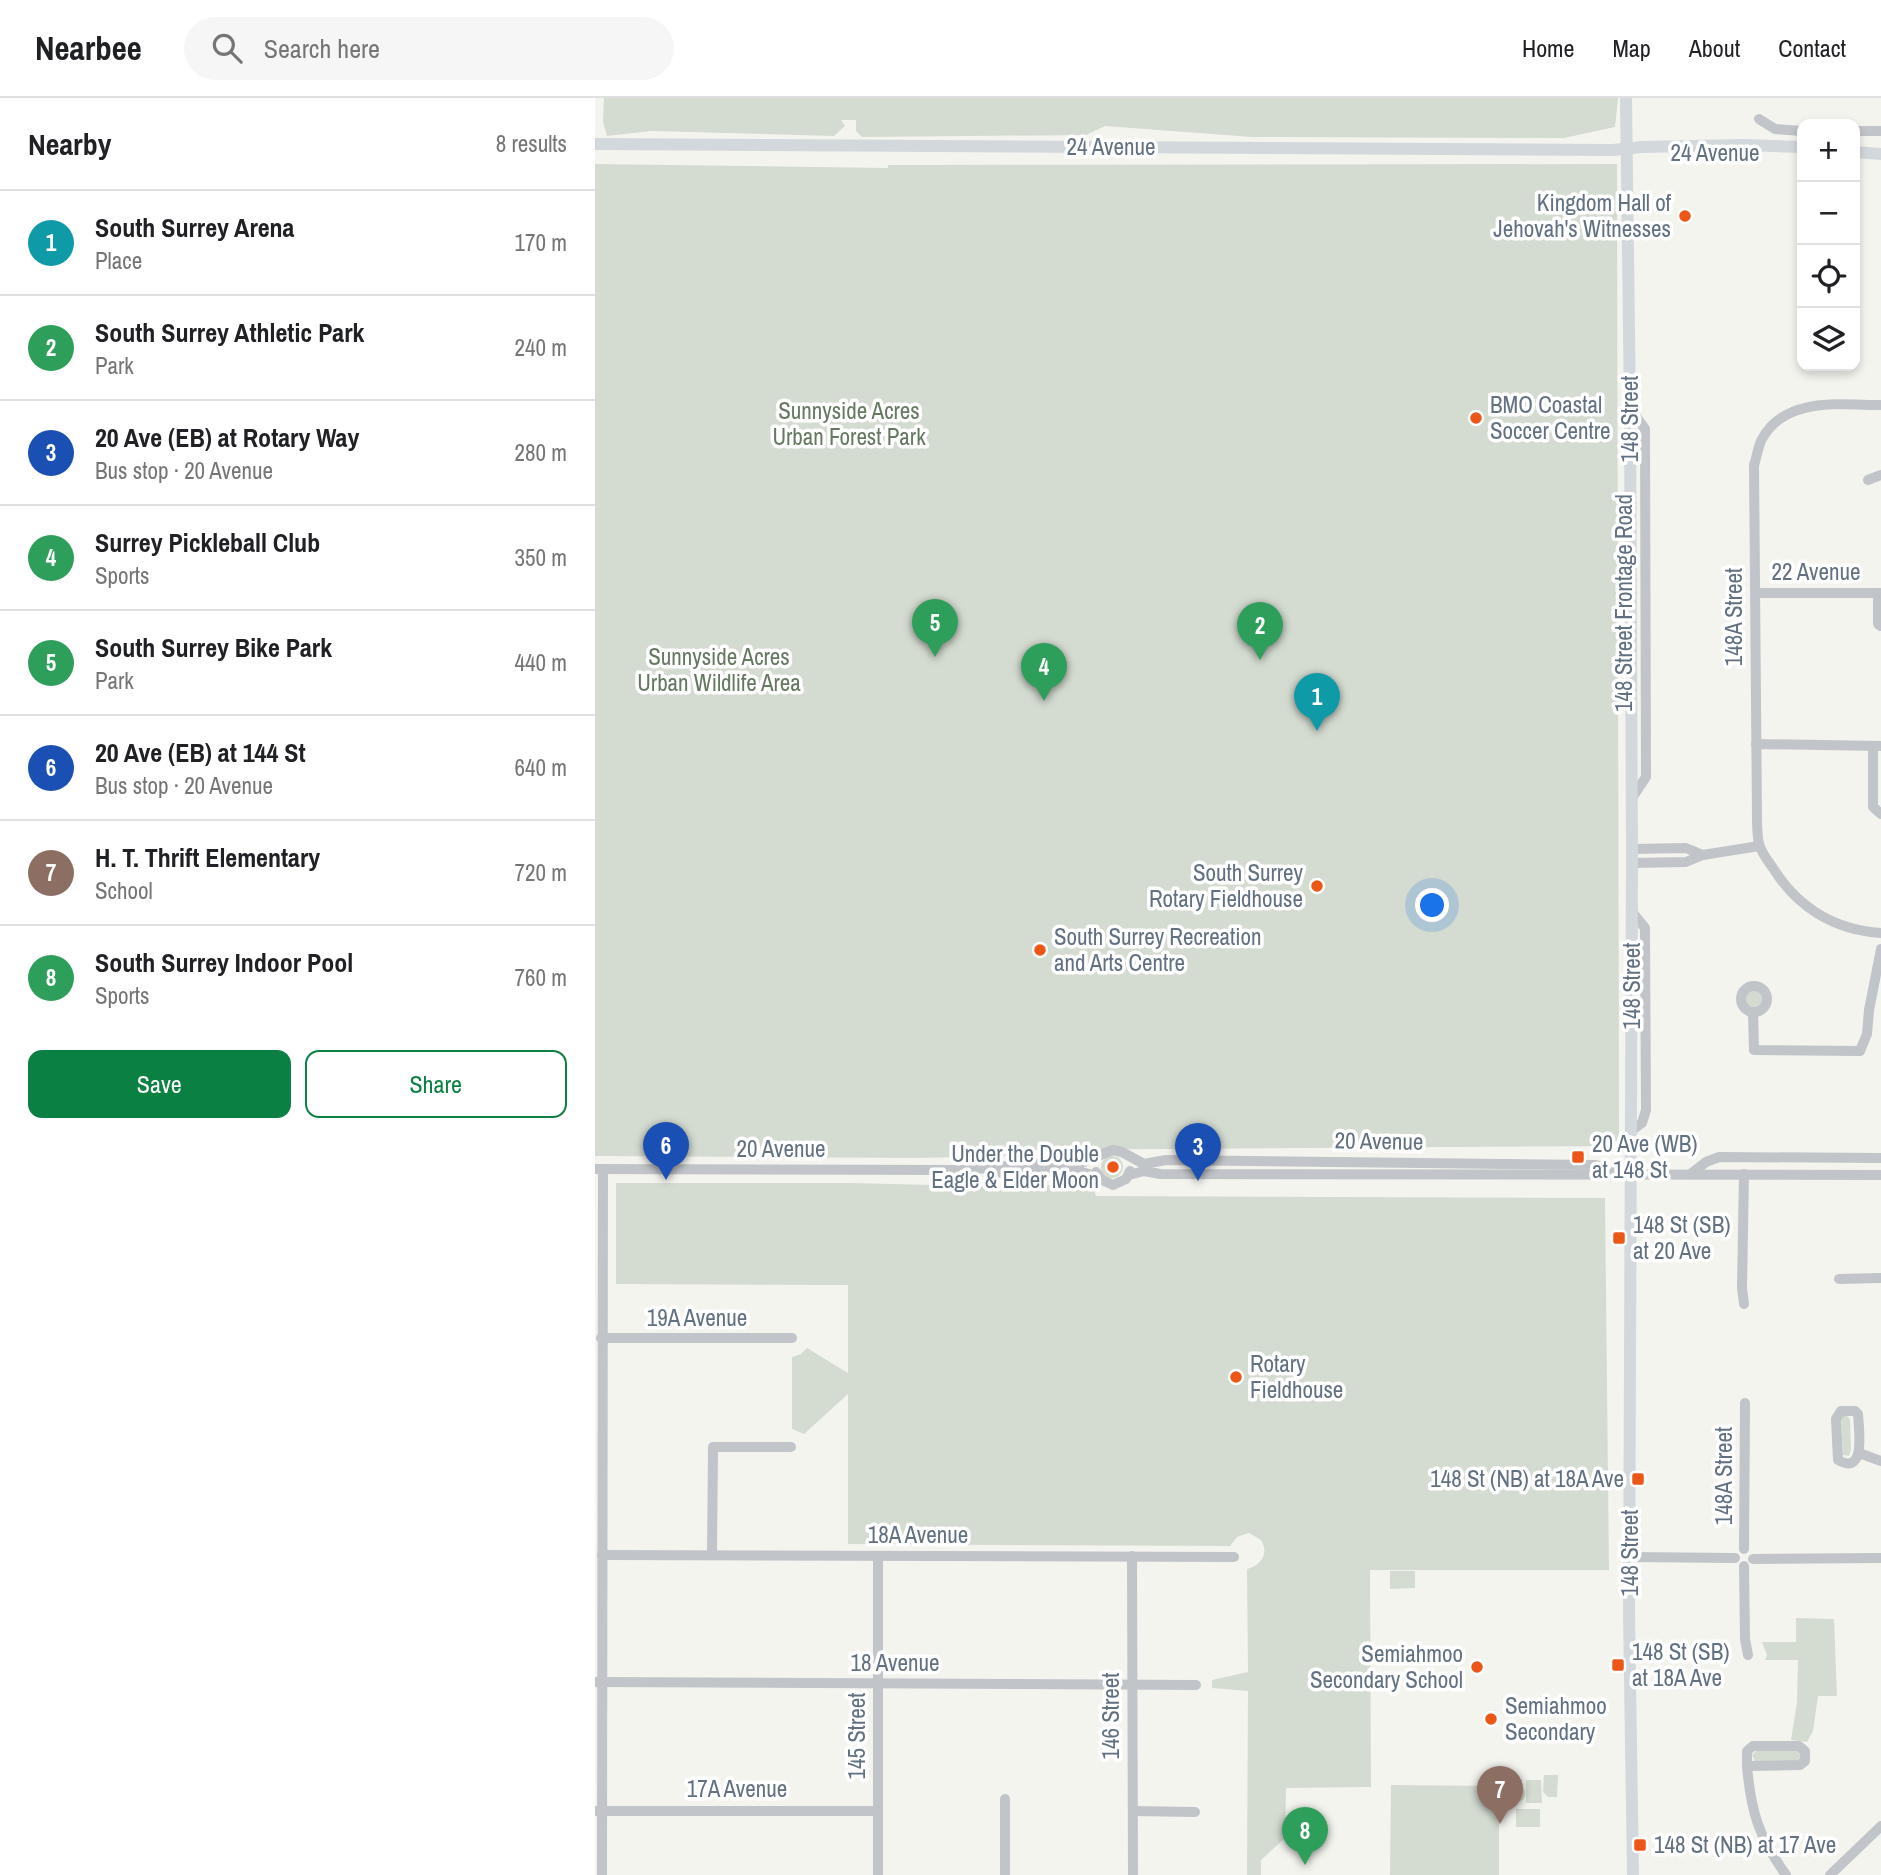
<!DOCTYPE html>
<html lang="en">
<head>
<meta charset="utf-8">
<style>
	:root { --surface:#fff; --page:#f6f6f6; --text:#202124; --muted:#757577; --line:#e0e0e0; --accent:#0b8043 }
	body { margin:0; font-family:"Archivo Narrow",sans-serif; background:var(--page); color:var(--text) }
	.controls { position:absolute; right:21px; top:21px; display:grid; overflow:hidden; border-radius:14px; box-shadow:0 4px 10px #0003 }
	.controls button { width:63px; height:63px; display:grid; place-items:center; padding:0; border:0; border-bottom:2px solid var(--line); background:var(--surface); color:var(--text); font:35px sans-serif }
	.you { position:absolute; left:838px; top:808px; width:24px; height:24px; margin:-18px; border:5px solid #fff; border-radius:50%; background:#1a73e8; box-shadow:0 0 0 10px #1a73e833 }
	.badge { display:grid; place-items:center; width:46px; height:46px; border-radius:50%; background:var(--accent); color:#fff; font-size:23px; font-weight:700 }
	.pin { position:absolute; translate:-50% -58px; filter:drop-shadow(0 2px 4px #0008) }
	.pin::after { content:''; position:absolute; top:37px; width:24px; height:21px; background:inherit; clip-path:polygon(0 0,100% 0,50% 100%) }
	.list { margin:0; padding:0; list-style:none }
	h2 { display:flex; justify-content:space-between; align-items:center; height:91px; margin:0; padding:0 28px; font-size:30px }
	h2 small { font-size:23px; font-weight:400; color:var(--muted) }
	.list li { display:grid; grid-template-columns:46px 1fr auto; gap:21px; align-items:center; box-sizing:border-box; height:105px; padding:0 28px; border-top:2px solid var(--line) }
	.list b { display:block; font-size:26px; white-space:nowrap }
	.list p { margin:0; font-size:23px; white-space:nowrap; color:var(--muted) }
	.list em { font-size:23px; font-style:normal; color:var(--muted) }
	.actions { display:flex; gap:14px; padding:21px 28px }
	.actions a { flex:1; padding:16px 0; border:2px solid var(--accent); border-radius:14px; text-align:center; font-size:24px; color:var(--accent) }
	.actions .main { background:var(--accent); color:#fff }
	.icon { flex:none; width:38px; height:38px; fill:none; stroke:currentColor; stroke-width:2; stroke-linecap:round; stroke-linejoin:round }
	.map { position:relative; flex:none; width:1286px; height:1777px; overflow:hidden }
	header { display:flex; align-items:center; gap:42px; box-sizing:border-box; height:98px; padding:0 35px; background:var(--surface); border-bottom:2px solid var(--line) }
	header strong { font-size:33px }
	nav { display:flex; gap:38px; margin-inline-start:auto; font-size:24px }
	.search { width:490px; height:63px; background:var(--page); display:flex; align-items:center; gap:18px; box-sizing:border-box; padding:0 24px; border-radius:38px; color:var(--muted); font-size:26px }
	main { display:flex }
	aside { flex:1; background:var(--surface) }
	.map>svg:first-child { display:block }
	.green { fill:#d4dbd0 }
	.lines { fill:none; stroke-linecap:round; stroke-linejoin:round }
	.minor { stroke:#c1c4c8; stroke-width:10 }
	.major { stroke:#d2d8dc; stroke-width:12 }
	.poi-dot { fill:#ec5718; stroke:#fff; stroke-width:2.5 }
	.labels { text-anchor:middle; stroke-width:7; stroke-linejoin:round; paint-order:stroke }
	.street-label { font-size:23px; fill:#617182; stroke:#fff }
	.poi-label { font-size:23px; fill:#617182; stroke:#fff; text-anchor:start }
	.park-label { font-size:23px; fill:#647960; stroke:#fff }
</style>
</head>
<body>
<header>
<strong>Nearbee</strong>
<div class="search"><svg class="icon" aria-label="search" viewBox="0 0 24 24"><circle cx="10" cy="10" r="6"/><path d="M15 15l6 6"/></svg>Search here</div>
<nav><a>Home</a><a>Map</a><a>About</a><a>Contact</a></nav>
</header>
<main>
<aside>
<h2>Nearby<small>8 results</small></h2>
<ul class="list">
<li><span class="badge" style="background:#0f9aa8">1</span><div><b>South Surrey Arena</b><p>Place</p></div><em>170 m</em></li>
<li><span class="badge" style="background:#2e9e5b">2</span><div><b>South Surrey Athletic Park</b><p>Park</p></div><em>240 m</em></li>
<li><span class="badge" style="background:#1a4fb4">3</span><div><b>20 Ave (EB) at Rotary Way</b><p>Bus stop · 20 Avenue</p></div><em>280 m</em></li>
<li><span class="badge" style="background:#2e9e5b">4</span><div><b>Surrey Pickleball Club</b><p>Sports</p></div><em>350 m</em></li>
<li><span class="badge" style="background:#2e9e5b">5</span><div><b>South Surrey Bike Park</b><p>Park</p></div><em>440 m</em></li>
<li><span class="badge" style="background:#1a4fb4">6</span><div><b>20 Ave (EB) at 144 St</b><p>Bus stop · 20 Avenue</p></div><em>640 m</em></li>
<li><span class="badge" style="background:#8d6e63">7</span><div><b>H. T. Thrift Elementary</b><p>School</p></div><em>720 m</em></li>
<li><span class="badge" style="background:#2e9e5b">8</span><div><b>South Surrey Indoor Pool</b><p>Sports</p></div><em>760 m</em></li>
</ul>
<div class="actions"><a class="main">Save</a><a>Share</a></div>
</aside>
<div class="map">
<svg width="1286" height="1777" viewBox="0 0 1286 1777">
	<rect width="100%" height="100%" fill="#f4f4ef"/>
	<!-- green -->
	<g class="green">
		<polygon points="9,0 1023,0 1020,29 969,40 657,39 510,28 491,37 267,39 261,33 261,22 246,22 250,28 239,38 56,33 12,38 8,24"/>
		<polygon points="0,66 293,70 293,67 1022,66 1024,1037 1020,1048 434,1052 417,1058 320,1060 0,1058"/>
		<circle cx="1159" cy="900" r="9"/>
		<circle cx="517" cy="1069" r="11"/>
		<path d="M21,1085H254L423,1089L486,1085L498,1088L501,1098L1010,1100L1014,1472H775L776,1689L691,1690L690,1740L666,1762V1777H652L653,1593L617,1590V1582L653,1574L652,1471C667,1467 674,1455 666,1442L654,1435L642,1439L635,1448L253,1446V1296L209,1336L197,1331V1259L206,1256L212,1250L253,1275V1187L21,1186Z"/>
		<polygon points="1246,1318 1252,1318 1255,1321 1256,1352 1254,1358 1248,1357"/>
		<polygon points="795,1473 820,1473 820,1490 795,1491"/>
		<polygon points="1201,1520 1239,1521 1242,1598 1223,1598 1218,1633 1212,1644 1196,1642 1202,1604 1203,1562 1170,1562 1172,1557 1167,1544 1201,1544"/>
		<polygon points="1161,1653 1206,1653 1206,1663 1160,1664 1157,1657"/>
		<polygon points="949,1677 963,1677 962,1699 953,1699 948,1694"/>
		<polygon points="931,1682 946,1682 947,1705 931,1705"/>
		<polygon points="796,1687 904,1688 904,1777 795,1777"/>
		<circle cx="922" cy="1696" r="8"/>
		<rect x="921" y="1711" width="24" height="18"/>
	</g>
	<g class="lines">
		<!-- minor -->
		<g class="minor">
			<polyline points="1164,21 1180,31 1207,33"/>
			<polyline points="1260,33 1286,33"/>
			<path d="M1286,307C1247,307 1190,298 1167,341C1163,348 1162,359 1159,367L1162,719C1162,727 1162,737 1164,746C1166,754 1173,763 1178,770C1202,809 1239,832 1286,835"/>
			<polyline points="1035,310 1050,331 1051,679 1037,700"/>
			<polyline points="1273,382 1286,377"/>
			<polyline points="1160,495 1286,495"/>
			<polyline points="1283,495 1283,526 1286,528"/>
			<polyline points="1161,646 1286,648"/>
			<polyline points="1278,648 1278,709 1286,716"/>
			<polyline points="1037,751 1091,750 1108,757"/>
			<polyline points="1037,765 1091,764 1108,757 1164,748"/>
			<circle cx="1159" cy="901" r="13"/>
			<polyline points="1158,914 1159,952 1265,953 1272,936 1274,912 1286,851"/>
			<polyline points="1036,1033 1047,1025 1051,1012 1050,830 1037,814"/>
			<polyline points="0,1071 372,1072 423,1067 486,1065 518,1052 527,1054 549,1066 571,1062 1000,1067 1037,1075"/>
			<polyline points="501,1074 507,1082 518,1087 531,1081 535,1073"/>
			<polyline points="399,1075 487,1074 503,1079"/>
			<polyline points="1097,1075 1111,1064 1124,1059 1286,1060"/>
			<polyline points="1149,1076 1147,1190 1149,1206"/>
			<polyline points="534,1077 549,1073 565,1076 1286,1077"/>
			<polyline points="1244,1181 1286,1180"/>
			<polyline points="6,1240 197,1240"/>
			<path d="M1246,1313H1260L1263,1316C1264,1333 1271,1378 1243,1362L1241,1321Z"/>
			<polyline points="1264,1355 1286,1363"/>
			<polyline points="1149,1451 1150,1305"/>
			<polyline points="7,1457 639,1459"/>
			<polyline points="117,1457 118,1349 196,1349"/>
			<polyline points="283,1458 283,1777"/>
			<polyline points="537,1458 538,1777"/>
			<polyline points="1035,1459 1140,1460"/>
			<polyline points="1158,1461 1286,1460"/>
			<polyline points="1149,1468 1150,1541 1153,1557"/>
			<polyline points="1,1584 601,1587"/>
			<polygon points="1158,1648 1204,1648 1210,1653 1210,1663 1205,1667 1152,1668 1152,1653"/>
			<path d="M1152,1668C1156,1715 1164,1739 1191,1777"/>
			<polyline points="410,1701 410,1777"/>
			<polyline points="0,1713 283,1713"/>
			<polyline points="538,1713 600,1714"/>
			<polyline points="7,1777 8,1071"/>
			<polyline points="1235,1777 1286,1728"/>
		</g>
		<!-- major -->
		<g class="major">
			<polyline points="1031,0 1035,310 1037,758 1034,1514 1038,1777"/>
			<polyline points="0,46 1018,52 1047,49 1149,47 1207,49"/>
			<polyline points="1260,54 1286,56"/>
		</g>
	</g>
	<!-- markers -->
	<g class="poi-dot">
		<circle cx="1090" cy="118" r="7"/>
		<circle cx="881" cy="320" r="7"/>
		<circle cx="722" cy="788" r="7"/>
		<circle cx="445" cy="852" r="7"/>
		<rect x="976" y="1052" width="14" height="14" rx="3.5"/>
		<circle cx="518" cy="1069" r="7"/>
		<rect x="1017" y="1133" width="14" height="14" rx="3.5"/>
		<circle cx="641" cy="1279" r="7"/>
		<rect x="1036" y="1374" width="14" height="14" rx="3.5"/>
		<rect x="1016" y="1560" width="14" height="14" rx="3.5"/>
		<circle cx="882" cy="1569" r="7"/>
		<circle cx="896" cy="1621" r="7"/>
		<rect x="1038" y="1740" width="14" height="14" rx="3.5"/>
	</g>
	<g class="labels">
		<!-- street labels -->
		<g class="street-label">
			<text x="516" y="57">24 Avenue</text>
			<text x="1120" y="63">24 Avenue</text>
			<text transform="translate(1035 321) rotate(-90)" y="8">148 Street</text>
			<text x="1221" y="482">22 Avenue</text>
			<text transform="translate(1029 505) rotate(-90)" y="8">148 Street Frontage Road</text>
			<text transform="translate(1139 519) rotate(-90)" y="8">148A Street</text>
			<text transform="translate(1037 888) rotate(-90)" y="8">148 Street</text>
			<text transform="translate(784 1043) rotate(1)" y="8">20 Avenue</text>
			<text x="186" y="1059">20 Avenue</text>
			<text x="102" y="1228">19A Avenue</text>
			<text transform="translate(1129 1378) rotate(-90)" y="8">148A Street</text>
			<text x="323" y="1445">18A Avenue</text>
			<text transform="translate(1035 1455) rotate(-90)" y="8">148 Street</text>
			<text x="300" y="1573">18 Avenue</text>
			<text transform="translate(516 1618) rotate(-90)" y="8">146 Street</text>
			<text transform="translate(262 1638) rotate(-90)" y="8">145 Street</text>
			<text x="142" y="1699">17A Avenue</text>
		</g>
		<!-- poi labels -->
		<g class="poi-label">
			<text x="1076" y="113" text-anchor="end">Kingdom Hall of<tspan x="1076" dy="26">Jehovah's Witnesses</tspan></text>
			<text x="895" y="315">BMO Coastal<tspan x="895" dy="26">Soccer Centre</tspan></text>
			<text x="708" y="783" text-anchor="end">South Surrey<tspan x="708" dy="26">Rotary Fieldhouse</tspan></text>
			<text x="459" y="847">South Surrey Recreation<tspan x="459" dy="26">and Arts Centre</tspan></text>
			<text x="997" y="1054">20 Ave (WB)<tspan x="997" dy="26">at 148 St</tspan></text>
			<text x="504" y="1064" text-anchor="end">Under the Double<tspan x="504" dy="26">Eagle &amp; Elder Moon</tspan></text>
			<text x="1038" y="1135">148 St (SB)<tspan x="1038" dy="26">at 20 Ave</tspan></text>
			<text x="655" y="1274">Rotary<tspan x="655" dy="26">Fieldhouse</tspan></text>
			<text x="1029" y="1389" text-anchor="end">148 St (NB) at 18A Ave</text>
			<text x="1037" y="1562">148 St (SB)<tspan x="1037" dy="26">at 18A Ave</tspan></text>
			<text x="868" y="1564" text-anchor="end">Semiahmoo<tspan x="868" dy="26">Secondary School</tspan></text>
			<text x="910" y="1616">Semiahmoo<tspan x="910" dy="26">Secondary</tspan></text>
			<text x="1059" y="1755">148 St (NB) at 17 Ave</text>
		</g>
		<!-- park labels -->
		<g class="park-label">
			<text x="254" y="321">Sunnyside Acres<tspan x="254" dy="26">Urban Forest Park</tspan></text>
			<text x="124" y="567">Sunnyside Acres<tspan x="124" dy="26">Urban Wildlife Area</tspan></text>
		</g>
	</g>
</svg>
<div class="controls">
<button>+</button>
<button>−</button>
<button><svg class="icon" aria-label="locate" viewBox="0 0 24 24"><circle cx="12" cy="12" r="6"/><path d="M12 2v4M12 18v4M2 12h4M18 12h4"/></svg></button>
<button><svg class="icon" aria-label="layers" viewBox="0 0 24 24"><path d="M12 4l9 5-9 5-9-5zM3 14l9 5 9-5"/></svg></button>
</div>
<div class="you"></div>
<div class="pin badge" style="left:722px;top:633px;background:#0f9aa8">1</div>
<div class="pin badge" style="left:665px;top:562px;background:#2e9e5b">2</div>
<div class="pin badge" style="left:603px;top:1083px;background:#1a4fb4">3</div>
<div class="pin badge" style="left:449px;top:603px;background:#2e9e5b">4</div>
<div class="pin badge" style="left:340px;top:559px;background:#2e9e5b">5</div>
<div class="pin badge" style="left:71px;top:1082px;background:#1a4fb4">6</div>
<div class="pin badge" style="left:905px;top:1726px;background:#8d6e63">7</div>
<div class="pin badge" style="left:710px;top:1767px;background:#2e9e5b">8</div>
</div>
</main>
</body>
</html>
